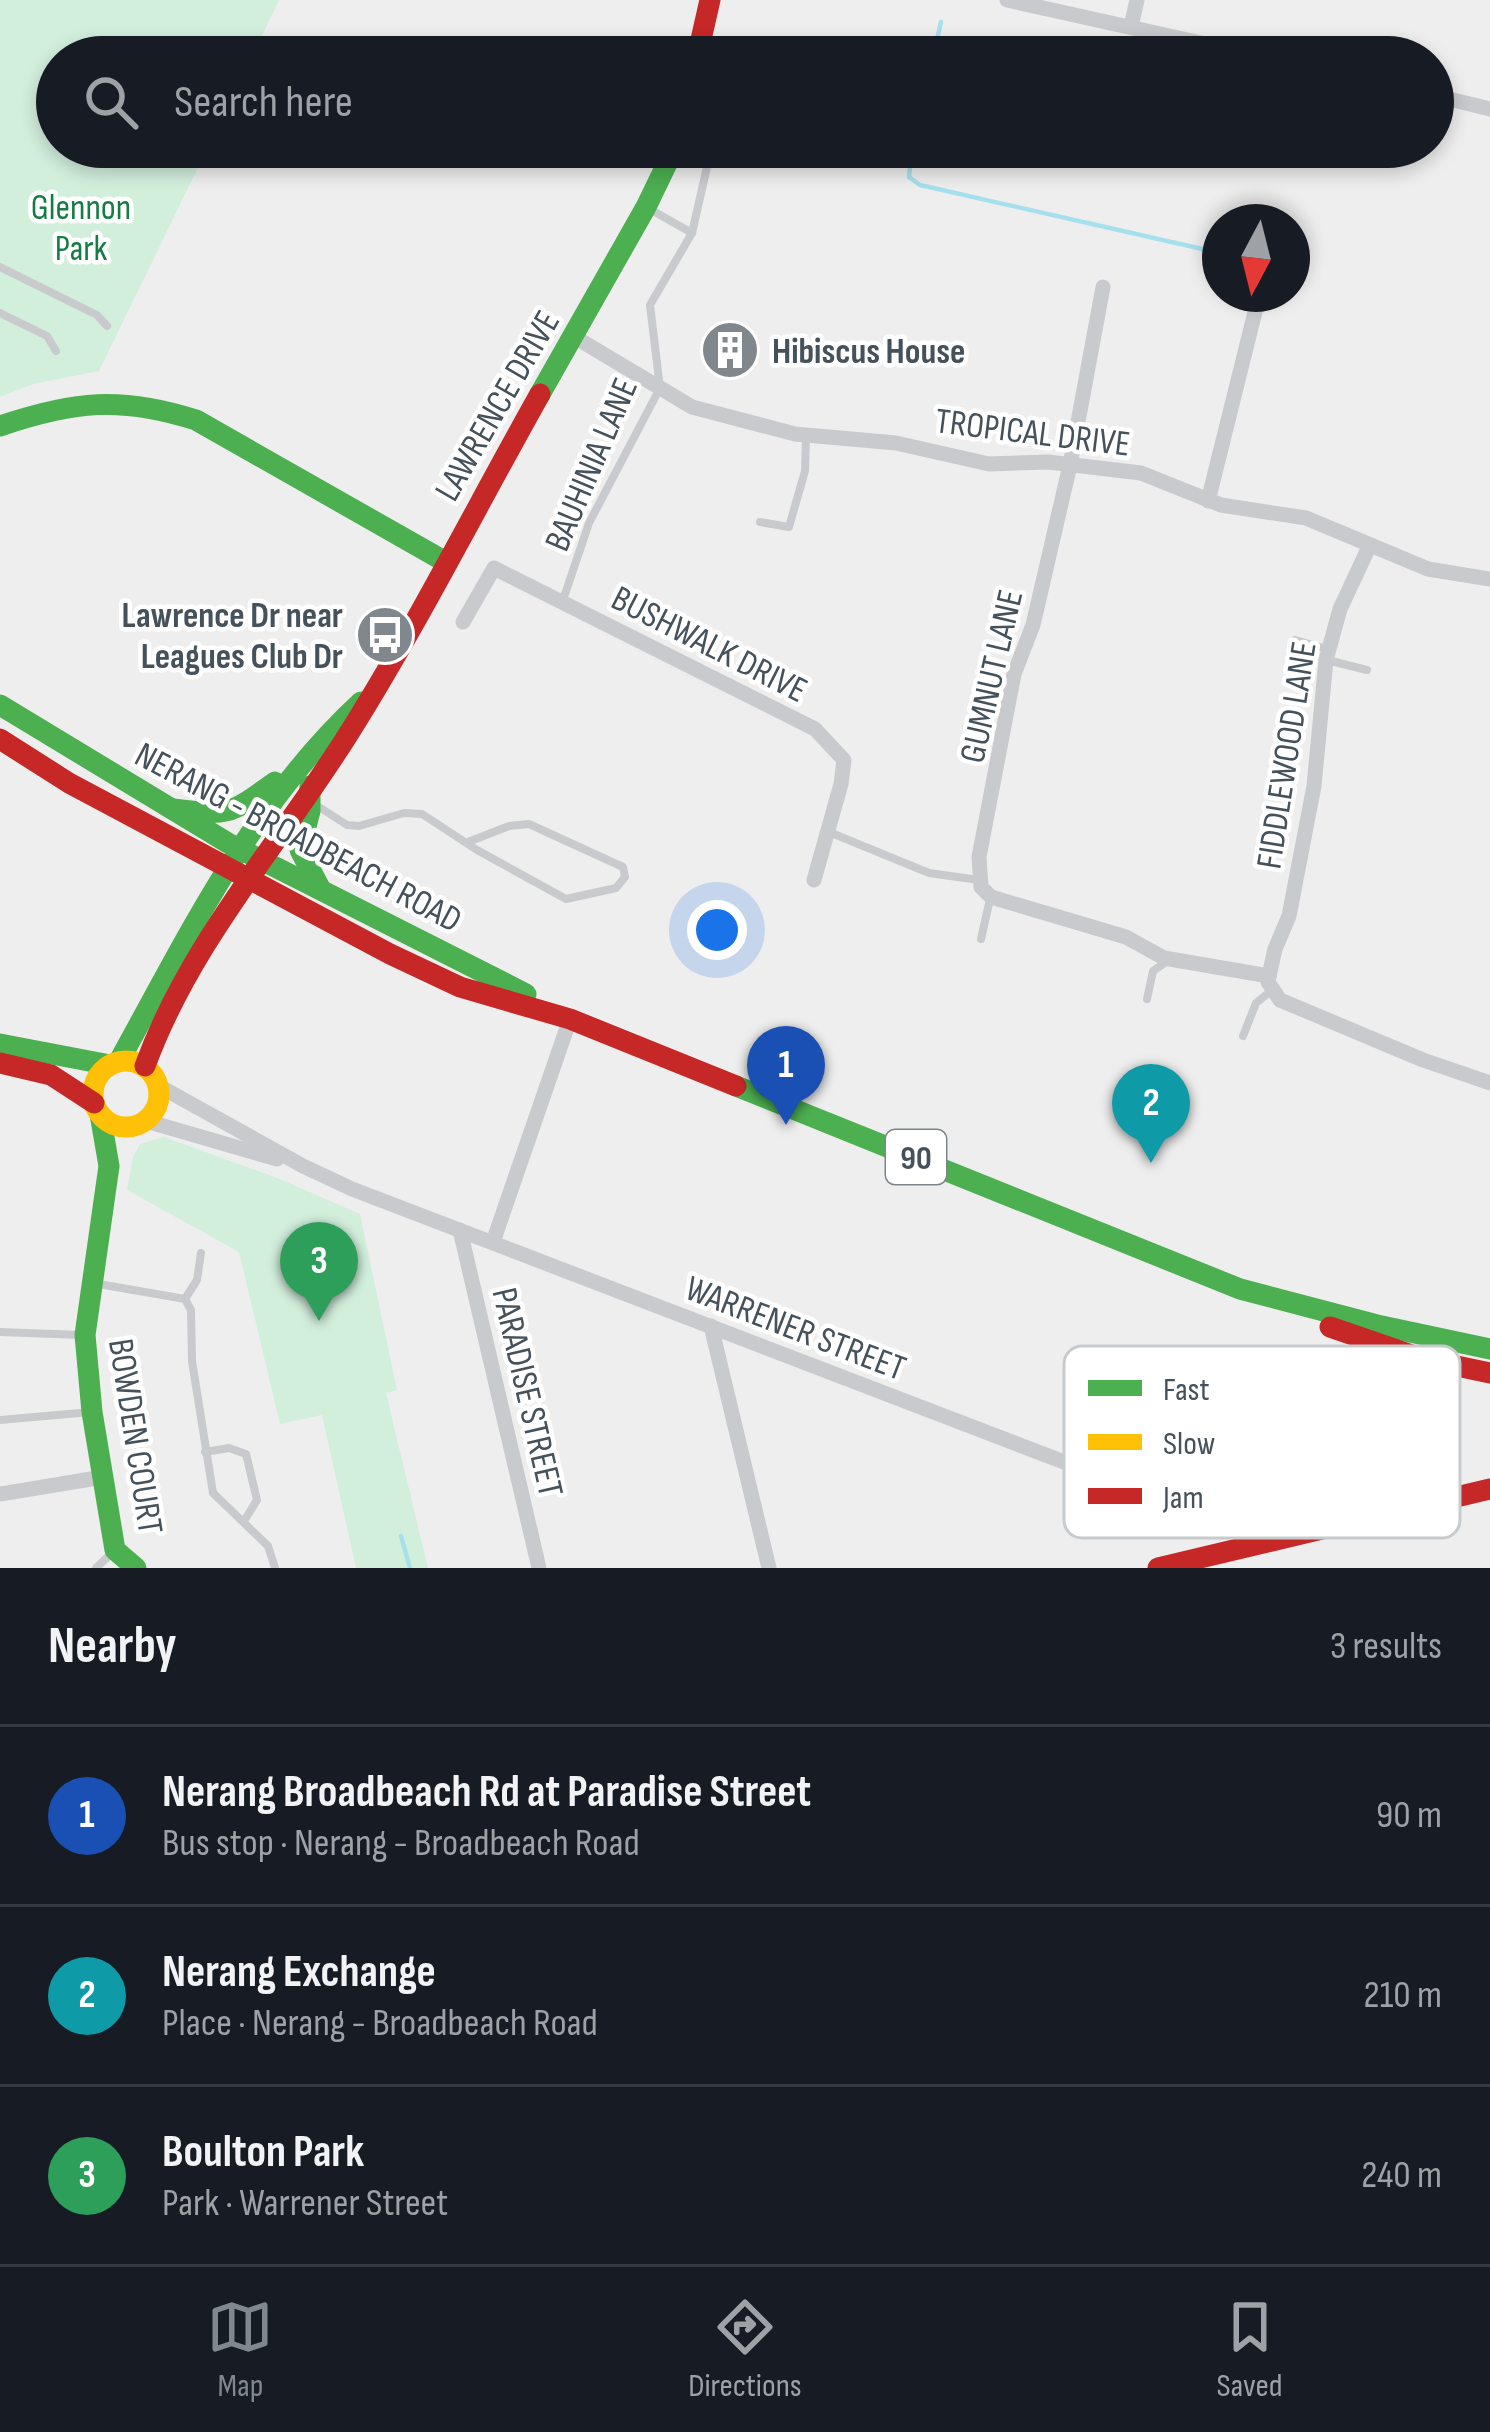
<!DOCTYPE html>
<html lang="en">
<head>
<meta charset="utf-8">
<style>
	:root { --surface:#171b24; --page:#20242c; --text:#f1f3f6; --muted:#9ea1a6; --line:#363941; --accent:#80888e }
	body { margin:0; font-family:"Sofia Sans Condensed",sans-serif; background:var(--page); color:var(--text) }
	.compass { position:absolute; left:1202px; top:204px; width:108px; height:108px; border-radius:50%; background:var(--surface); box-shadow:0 6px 18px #0003; rotate:187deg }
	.you { position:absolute; left:717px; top:930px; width:42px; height:42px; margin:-30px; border:9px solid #fff; border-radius:50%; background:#1a73e8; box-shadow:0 0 0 18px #1a73e833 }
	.badge { display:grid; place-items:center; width:78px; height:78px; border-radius:50%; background:var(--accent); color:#fff; font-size:39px; font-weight:700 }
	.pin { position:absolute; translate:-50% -99px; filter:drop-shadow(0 3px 6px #0008) }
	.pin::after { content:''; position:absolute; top:63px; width:42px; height:36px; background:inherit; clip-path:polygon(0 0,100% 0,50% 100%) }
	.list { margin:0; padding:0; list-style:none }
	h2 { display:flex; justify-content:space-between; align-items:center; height:156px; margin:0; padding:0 48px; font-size:51px }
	h2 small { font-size:39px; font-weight:400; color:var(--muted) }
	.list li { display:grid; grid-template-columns:78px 1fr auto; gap:36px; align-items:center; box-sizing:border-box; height:180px; padding:0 48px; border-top:3px solid var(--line) }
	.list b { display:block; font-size:45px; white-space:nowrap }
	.list p { margin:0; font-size:39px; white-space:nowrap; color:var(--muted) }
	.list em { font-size:39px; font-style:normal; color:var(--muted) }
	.icon { flex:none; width:66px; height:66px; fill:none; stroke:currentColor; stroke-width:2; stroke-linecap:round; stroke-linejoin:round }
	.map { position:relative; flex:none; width:1490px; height:1568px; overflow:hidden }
	.search { position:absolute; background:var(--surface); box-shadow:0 6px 18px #0003; left:36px; right:36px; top:36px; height:132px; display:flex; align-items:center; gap:30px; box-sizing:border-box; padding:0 42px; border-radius:66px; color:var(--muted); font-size:45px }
	.sheet { height:696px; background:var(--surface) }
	nav { display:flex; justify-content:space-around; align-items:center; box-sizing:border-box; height:168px; border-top:3px solid var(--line); background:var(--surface); font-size:33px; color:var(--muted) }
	nav a { display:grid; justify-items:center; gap:6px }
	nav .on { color:var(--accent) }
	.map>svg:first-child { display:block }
	.green { fill:#d2efdc }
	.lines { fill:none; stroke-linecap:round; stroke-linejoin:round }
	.stream { stroke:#a6e0ed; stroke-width:4.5 }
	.lane { stroke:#c8cacd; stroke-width:8 }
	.street { stroke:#c8cacd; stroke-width:15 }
	.fast { stroke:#4caf50; stroke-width:21 }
	.slow { stroke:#ffc107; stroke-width:21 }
	.jam { stroke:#c62828; stroke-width:21 }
	.labels { text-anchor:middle; stroke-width:9; stroke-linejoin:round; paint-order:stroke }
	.shield { fill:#fff; stroke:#7d858c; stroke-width:3 }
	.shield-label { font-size:33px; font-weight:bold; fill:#45515b }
	.park-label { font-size:36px; fill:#167c46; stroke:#fff }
	.poi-label { font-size:36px; font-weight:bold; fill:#45515b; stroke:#fff; text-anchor:start }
	.street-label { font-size:36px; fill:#45515b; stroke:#fff }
	.key { fill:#fff; stroke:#c7cbce; stroke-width:3 }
	.key-label { font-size:33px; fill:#45515b }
</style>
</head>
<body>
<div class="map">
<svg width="1490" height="1568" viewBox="0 0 1490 1568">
	<rect width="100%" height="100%" fill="#efeeee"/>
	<!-- green -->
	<g class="green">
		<polygon points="0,0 279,0 252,57 57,57 57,147 208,147 99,371 33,384 0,397"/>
		<polygon points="164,1137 280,1179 360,1214 397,1390 386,1393 428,1568 356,1568 322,1415 280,1424 239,1252 127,1190 133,1157 140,1144"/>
	</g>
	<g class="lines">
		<!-- stream -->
		<g class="stream">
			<polyline points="933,57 941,22"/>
			<polyline points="912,147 909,177 920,185 1220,253"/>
			<polyline points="401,1536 410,1568"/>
		</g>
		<!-- lane -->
		<g class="lane">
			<polyline points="646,207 692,233"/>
			<polyline points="0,267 97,315 107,326"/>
			<polyline points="0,313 47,336 56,351"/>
			<polyline points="760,522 789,527 805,471 806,436"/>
			<polyline points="563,600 589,523 660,388 650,305 692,233 707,167 719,147"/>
			<polyline points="1295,640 1327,649"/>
			<polyline points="1327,660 1367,670"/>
			<polyline points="316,805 347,825 359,826 404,813 422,814 477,850 566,899 616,888 625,877 623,867 529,824 509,826 468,842"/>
			<polyline points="829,832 929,873 979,880"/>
			<polyline points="981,939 990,899"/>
			<polyline points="1147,999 1153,971 1169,960"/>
			<polyline points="1243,1036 1256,1003 1272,990"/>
			<polyline points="93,1283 185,1299 191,1310 192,1361 213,1493 268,1546 275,1568"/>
			<polyline points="185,1299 197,1280 201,1253"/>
			<polyline points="0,1332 82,1335"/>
			<polyline points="0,1420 91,1412"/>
			<polyline points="205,1452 229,1448 246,1454 257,1500 244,1521"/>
			<polyline points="96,1568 114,1551"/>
		</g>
		<!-- street -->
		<g class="street">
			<polyline points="1007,0 1264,57"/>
			<polyline points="1131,27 1137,0"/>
			<polyline points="1433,95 1490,109"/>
			<polyline points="1103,287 1070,465 1033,625 1014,674 979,857 981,887 991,897 1126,937 1164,958 1269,976"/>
			<polyline points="573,336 692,407 795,434 896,443 989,464 1048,462 1141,473 1221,505 1306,518 1428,569 1490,579"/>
			<polyline points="1208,501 1256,308"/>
			<polyline points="463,622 494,568 815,729 844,760 841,784 814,880"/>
			<polyline points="1269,976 1275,949 1289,916 1314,786 1326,660 1340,609 1369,547"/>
			<polyline points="1269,976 1268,982 1280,1000 1423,1060 1490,1083"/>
			<polyline points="159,1086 303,1166 352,1189 1270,1541"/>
			<polyline points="146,1121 277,1159"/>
			<polyline points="460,1230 539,1568"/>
			<polyline points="493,1242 570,1019"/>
			<polyline points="711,1326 769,1568"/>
			<polyline points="0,1494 103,1477"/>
		</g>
		<!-- fast -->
		<g class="fast">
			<polyline points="540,394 646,207 675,147"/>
			<path d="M0,426C74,401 121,396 196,420L444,561"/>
			<polyline points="0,705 228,843 526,994"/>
			<polyline points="310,786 310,811 300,850 321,890"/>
			<path d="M173,809C230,816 229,815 275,782"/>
			<polyline points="0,1044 110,1065"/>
			<path d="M119,1061C190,933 252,803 361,702"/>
			<polyline points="736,1086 1240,1289 1377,1325 1490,1349"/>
			<polyline points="100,1114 109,1166 85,1335 92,1412 115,1550 136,1568"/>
		</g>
		<!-- slow -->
		<circle class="slow" cx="126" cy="1094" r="33"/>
		<!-- jam -->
		<g class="jam">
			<polyline points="697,57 710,0"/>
			<polyline points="0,739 69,783 390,954 460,987 570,1019 736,1086"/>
			<polyline points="0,1063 51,1075 94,1103"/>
			<path d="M145,1066C190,942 282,841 351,730C419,621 477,506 540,394"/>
			<polyline points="1330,1327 1423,1359 1490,1373"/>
			<polyline points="1158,1568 1490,1489"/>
		</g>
	</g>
	<!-- icons -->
	<defs>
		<symbol id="building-disc" viewBox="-11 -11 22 22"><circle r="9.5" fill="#80888e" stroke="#fff"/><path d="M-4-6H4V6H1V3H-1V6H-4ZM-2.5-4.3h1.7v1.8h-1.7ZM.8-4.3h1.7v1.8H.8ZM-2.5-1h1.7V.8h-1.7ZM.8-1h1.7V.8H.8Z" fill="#fff"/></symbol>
		<symbol id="bus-disc" viewBox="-11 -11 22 22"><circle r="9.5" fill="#80888e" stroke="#fff"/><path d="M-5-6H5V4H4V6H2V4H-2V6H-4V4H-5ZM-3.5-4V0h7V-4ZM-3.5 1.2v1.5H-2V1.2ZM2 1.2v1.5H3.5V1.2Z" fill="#fff"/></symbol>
	</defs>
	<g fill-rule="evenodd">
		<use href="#building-disc" x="697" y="317" width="66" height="66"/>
		<use href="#bus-disc" x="352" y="602" width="66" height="66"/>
	</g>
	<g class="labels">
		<!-- shield labels -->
		<rect class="shield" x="886" y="1130" width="60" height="54" rx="9"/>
		<g class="shield-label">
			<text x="916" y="1169">90</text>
		</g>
		<!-- park labels -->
		<g class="park-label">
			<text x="81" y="219">Glennon<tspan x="81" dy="41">Park</tspan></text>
		</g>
		<!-- poi labels -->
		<g class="poi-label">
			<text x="772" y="363">Hibiscus House</text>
			<text x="343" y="627" text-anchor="end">Lawrence Dr near<tspan x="343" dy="41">Leagues Club Dr</tspan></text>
		</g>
		<!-- street labels -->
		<g class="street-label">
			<text transform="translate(496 405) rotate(-60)" y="13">LAWRENCE DRIVE</text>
			<text transform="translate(1033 431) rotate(7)" y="13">TROPICAL DRIVE</text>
			<text transform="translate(590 464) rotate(-67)" y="13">BAUHINIA LANE</text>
			<text transform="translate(710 643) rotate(27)" y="13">BUSHWALK DRIVE</text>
			<text transform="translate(990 676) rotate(-77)" y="13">GUMNUT LANE</text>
			<text transform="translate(1285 755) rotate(-81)" y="13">FIDDLEWOOD LANE</text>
			<text transform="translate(299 836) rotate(28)" y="13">NERANG - BROADBEACH ROAD</text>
			<text transform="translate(796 1327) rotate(21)" y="13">WARRENER STREET</text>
			<text transform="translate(529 1392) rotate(77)" y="13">PARADISE STREET</text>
			<text transform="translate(137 1436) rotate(81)" y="13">BOWDEN COURT</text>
		</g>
	</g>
	<!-- legend -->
	<rect x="1064" y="1346" width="396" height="192" rx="18" class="key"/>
	<rect x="1088" y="1380" width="54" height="16" fill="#4caf50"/>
	<rect x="1088" y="1434" width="54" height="16" fill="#ffc107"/>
	<rect x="1088" y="1488" width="54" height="16" fill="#c62828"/>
	<g class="key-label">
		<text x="1163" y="1400">Fast</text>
		<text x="1163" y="1454">Slow</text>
		<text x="1163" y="1508">Jam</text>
	</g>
</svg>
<svg class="compass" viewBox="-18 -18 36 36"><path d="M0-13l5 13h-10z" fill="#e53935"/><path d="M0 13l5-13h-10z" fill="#9ea1a6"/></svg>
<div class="you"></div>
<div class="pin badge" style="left:786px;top:1125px;background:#1a4fb4">1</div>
<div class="pin badge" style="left:1151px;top:1163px;background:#0f9aa8">2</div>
<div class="pin badge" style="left:319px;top:1321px;background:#2e9e5b">3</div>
<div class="search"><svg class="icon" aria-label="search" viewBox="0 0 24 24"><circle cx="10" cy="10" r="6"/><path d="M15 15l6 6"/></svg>Search here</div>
</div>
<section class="sheet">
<h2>Nearby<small>3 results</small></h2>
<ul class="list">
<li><span class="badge" style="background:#1a4fb4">1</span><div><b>Nerang Broadbeach Rd at Paradise Street</b><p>Bus stop · Nerang - Broadbeach Road</p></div><em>90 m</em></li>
<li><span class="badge" style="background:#0f9aa8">2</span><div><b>Nerang Exchange</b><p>Place · Nerang - Broadbeach Road</p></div><em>210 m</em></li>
<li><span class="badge" style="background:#2e9e5b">3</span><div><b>Boulton Park</b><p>Park · Warrener Street</p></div><em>240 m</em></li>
</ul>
</section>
<nav>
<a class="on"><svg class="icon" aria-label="map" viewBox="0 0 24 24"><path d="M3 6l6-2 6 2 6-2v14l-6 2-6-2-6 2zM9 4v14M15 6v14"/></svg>Map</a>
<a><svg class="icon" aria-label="directions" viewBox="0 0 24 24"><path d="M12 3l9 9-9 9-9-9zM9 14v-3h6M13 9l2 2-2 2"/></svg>Directions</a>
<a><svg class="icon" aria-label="saved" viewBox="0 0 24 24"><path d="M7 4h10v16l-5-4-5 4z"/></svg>Saved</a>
</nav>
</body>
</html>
